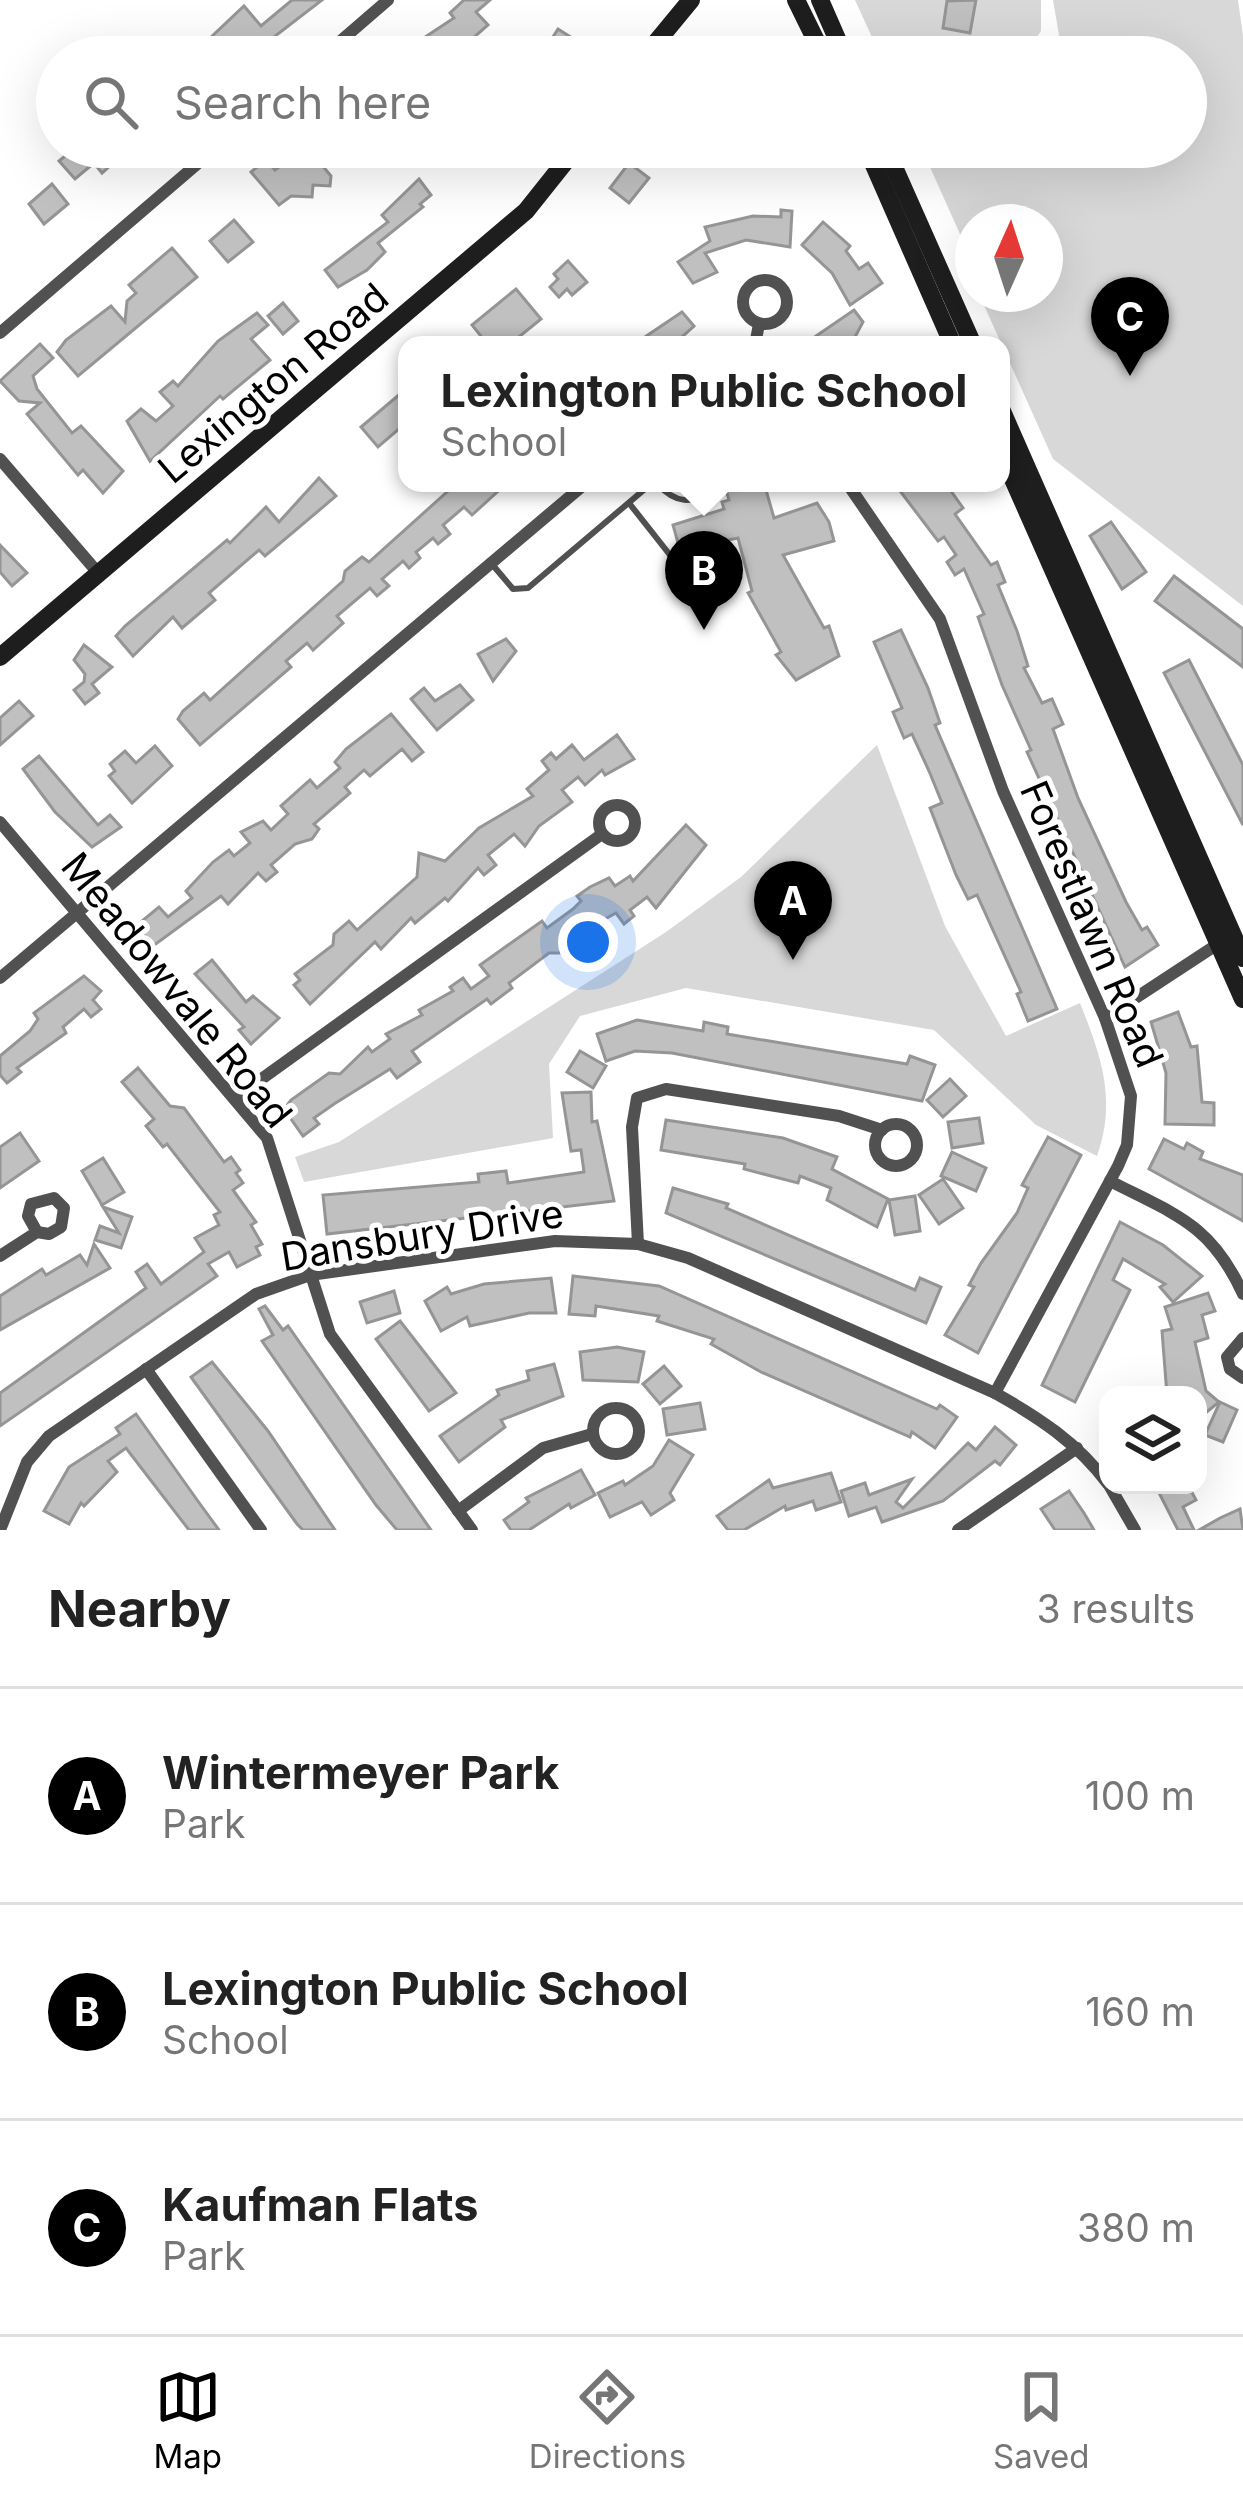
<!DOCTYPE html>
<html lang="en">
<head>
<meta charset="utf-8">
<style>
	:root { --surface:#fff; --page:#f2f2f2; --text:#222; --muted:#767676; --line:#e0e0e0; --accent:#000 }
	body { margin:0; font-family:Inter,sans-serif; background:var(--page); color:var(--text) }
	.controls { position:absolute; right:36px; bottom:36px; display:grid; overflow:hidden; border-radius:24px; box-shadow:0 12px 48px #0002 }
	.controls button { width:108px; height:108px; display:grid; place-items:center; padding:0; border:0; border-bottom:3px solid var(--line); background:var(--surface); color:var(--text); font:60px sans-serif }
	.compass { position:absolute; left:955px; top:204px; width:108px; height:108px; border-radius:50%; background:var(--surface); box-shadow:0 12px 48px #0002; rotate:3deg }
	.you { position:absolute; left:588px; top:942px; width:42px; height:42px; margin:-30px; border:9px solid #fff; border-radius:50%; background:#1a73e8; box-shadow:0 0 0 18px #1a73e833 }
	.badge { display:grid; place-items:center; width:78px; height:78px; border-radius:50%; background:var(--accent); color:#fff; font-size:39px; font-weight:700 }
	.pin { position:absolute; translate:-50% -99px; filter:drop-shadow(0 3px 6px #0008) }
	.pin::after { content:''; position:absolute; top:63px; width:42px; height:36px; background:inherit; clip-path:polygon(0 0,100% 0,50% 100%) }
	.popup { position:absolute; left:398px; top:336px; width:612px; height:156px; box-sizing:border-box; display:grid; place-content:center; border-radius:24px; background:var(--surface); filter:drop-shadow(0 3px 9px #0005); font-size:39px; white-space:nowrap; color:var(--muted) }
	.popup b { font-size:45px; color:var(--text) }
	.popup::after { content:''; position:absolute; left:50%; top:100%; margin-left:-24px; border:24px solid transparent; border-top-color:var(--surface) }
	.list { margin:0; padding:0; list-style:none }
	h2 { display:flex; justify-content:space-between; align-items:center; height:156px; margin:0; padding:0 48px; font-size:51px }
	h2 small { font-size:39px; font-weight:400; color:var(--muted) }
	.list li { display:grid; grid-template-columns:78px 1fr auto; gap:36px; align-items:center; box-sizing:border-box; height:216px; padding:0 48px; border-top:3px solid var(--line) }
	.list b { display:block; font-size:45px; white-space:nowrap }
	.list p { margin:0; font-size:39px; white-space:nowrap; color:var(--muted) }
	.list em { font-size:39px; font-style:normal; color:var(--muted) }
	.icon { flex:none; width:66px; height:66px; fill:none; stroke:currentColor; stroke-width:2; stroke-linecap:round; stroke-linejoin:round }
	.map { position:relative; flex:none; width:1243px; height:1530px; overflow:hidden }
	.search { position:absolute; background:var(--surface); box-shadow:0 12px 48px #0002; left:36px; right:36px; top:36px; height:132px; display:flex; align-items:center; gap:30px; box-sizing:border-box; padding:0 42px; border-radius:66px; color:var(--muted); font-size:45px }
	.sheet { height:804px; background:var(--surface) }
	nav { display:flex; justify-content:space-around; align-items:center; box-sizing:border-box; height:168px; border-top:3px solid var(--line); background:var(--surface); font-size:33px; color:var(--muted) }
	nav a { display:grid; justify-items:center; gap:6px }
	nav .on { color:var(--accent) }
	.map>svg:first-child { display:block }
	.green { fill:#d8d8d8 }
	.building { fill:#c0c0c0; stroke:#959595; stroke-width:3 }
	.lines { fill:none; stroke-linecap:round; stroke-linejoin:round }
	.lane { stroke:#515151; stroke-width:6 }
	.street { stroke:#515151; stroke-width:12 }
	.secondary { stroke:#1e1e1e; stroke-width:18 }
	.labels { text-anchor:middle; stroke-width:10; stroke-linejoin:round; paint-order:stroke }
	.street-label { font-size:39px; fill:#000; stroke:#fff }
</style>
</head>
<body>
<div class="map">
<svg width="1243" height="1530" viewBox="0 0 1243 1530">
	<rect width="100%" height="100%" fill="#fff"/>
	<!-- green -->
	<g class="green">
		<polygon points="855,0 1041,0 1041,31 1028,50 1031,57 881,57"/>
		<polygon points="1053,0 1238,0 1243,36 1243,606 1053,459 979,294 1045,294 1045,222 973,222 973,280 966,265 972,261 921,147 1186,147 1186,57 1089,57 1084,39 1060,41"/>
		<path d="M877,745L945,926L1006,1036L1080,1003C1101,1056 1117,1099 1097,1156L1036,1125L934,1030L686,988L580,1016L549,1064L553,1138L304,1182L295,1157L339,1142L666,932L741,877Z"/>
	</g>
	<!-- building -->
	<g class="building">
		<polygon points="292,0 322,0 248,57 190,57 244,6 261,26"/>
		<polygon points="464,0 490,0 476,12 488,25 463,47 451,43 434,57 410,57 404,51 454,18 450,13"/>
		<polygon points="976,0 970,33 943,28 947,1"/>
		<polygon points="558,29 583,45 574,57 540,57"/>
		<polygon points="76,147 98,147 112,164 102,173 94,163 75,179 59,161"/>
		<polygon points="307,147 331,176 330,186 313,185 312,197 291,196 279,205 251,172 266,160 275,170"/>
		<polygon points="629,163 649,178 629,203 610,188"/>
		<polygon points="419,179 431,195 420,204 423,207 378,243 385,252 367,270 338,287 325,270 388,222 382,215"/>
		<polygon points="52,184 68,204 44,224 29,204"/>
		<polygon points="781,210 792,211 790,247 746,240 705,253 717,272 693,283 678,262 710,241 705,227 753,216 781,217"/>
		<polygon points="234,220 253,242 228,262 210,241"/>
		<polygon points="823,222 850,246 846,251 859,269 868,263 882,283 850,305 832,273 802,245"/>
		<polygon points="172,248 197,277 78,376 57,352 66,340 111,306 125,322 127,301 136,293 129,285"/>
		<polygon points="568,261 587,282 572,295 567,289 559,297 550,287 558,279 554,274"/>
		<polygon points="516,289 541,319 509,345 488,345 472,325"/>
		<polygon points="283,303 298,321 283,334 268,316"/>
		<polygon points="854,310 863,322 855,337 861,345 823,345 816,336"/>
		<polygon points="682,312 694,326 673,345 633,345"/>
		<polygon points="257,313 268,325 251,339 270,360 223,399 220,396 150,461 127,421 141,409 156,421 173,406 160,392 173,381 178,386 218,341"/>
		<polygon points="40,344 53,358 33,376 37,389 72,433 81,426 123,471 103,493 83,470 78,475 27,414 40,403 19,401 0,381"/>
		<polygon points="407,388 407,422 378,447 361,427"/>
		<polygon points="319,478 336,496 265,556 259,550 209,593 215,600 182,628 173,617 133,656 116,636 125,626 227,540 230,543 266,507 279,522"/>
		<polygon points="457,483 507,483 472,515 464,507 443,525 450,534 438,544 433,538 416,552 420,558 409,568 403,561 382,579 389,586 377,596 370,588 337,616 343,623 313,650 307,643 286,661 291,667 200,745 178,719 183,711 204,693 210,700 343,581 345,571 362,557 369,562"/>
		<polygon points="724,483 764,483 774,518 817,503 829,522 834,541 783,555 824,628 829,626 839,656 796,680 776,655 781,652 748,593 752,591 738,538 680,550 673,525 724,509 722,502 729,500"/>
		<polygon points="894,483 964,483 951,491 963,508 955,514 991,565 997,562 1005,582 998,585 1017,631 1028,666 1024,668 1042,703 1052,699 1063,724 1053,729 1078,798 1126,902 1142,930 1147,927 1158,945 1125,967 1027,752 1031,750 1002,685 978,617 984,614 964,569 955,575 947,562 956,555 944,537 938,541"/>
		<polygon points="1111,522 1146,572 1122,589 1090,536"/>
		<polygon points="0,545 27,573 12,586 0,572"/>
		<polygon points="1174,576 1243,629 1243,667 1155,601"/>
		<polygon points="901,630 928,688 940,723 935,725 1057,1009 1028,1021 1017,994 1021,992 977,895 968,899 956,875 930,808 942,803 929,771 912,734 904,738 893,712 902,708 874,642"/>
		<polygon points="506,639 516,651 493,681 478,654"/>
		<polygon points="84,645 112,667 92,684 99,693 85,704 74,690 84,682 85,674 74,660"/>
		<polygon points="1189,660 1243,765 1243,825 1164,673"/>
		<polygon points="460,685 473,700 437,730 411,699 424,688 435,701"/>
		<polygon points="19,701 33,716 0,745 0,718"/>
		<polygon points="391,714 423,752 412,761 402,749 370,776 364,770 345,787 350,793 314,824 319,829 312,839 295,844 271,865 277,872 266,881 258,873 228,904 221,896 153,946 136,926 159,907 168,917 192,898 186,891 213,862 229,850 234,856 250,843 241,832 263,821 271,830 288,814 281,806 310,780 317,788 340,768 335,762 346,749"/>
		<polygon points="617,735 634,759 605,775 602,770 585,785 578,777 562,790 572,802 539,826 525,846 514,834 488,855 496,865 484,875 478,868 448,901 445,898 415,923 411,918 381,949 375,942 310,1004 294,985 300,980 295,974 333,945 334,934 349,921 357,930 417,877 419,853 445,861 479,828 533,796 527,789 549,770 542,761 551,753 556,759 572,745 584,760"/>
		<polygon points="155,746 172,766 132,803 109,776 115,771 110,764 125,751 136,763"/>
		<polygon points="39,756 98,825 110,815 121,827 92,847 55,812 23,769"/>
		<polygon points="686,825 706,845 656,908 647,897 630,910 634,916 624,924 616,913 587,929 561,953 549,953 509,983 512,988 491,1004 487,999 412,1051 420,1062 397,1078 390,1069 334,1104 314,1118 319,1124 303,1136 284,1109 291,1100 329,1073 340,1074 368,1047 372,1052 390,1039 386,1034 422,1015 419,1010 453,991 450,987 463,978 471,989 489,976 480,965 542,921 547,928 573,909 581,901 577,896 590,887 609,878 615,886 630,876 633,881"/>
		<polygon points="212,960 246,1002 253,996 279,1018 251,1044 239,1030 244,1027 195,974"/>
		<polygon points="84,976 101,991 93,1000 101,1009 91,1017 84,1009 63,1027 66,1033 17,1068 21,1072 7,1083 0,1075 0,1056 30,1031 38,1019 34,1013"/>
		<polygon points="1178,1012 1191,1047 1197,1046 1202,1102 1214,1103 1214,1125 1165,1124 1166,1073 1151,1022"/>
		<polygon points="637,1020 703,1031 704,1022 728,1027 727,1034 907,1064 910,1056 935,1065 922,1101 672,1053 635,1051 606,1061 597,1034"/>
		<polygon points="580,1051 606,1066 593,1088 567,1072"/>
		<polygon points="138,1068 170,1106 184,1108 224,1162 231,1157 240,1170 236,1173 243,1183 233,1190 256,1222 251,1225 262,1244 256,1247 260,1255 237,1267 229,1252 208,1264 217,1276 0,1426 0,1393 146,1288 136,1272 147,1264 161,1284 204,1252 195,1238 219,1225 214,1215 220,1212 167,1144 163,1147 146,1126 154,1119 122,1082"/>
		<polygon points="950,1079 966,1096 943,1117 927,1100"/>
		<polygon points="591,1092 592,1122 597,1121 614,1201 327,1234 323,1195 479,1182 478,1174 506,1171 508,1183 584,1172 581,1150 571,1151 562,1093"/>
		<polygon points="979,1118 983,1143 952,1148 948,1122"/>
		<polygon points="666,1120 783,1138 837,1157 832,1169 888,1199 877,1227 827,1200 831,1188 800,1176 798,1183 744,1169 745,1164 661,1150"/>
		<polygon points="20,1133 39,1161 0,1188 0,1147"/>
		<polygon points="1048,1137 1081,1155 978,1353 945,1335 974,1287 969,1285 981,1263 1017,1213 1028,1188 1022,1185"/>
		<polygon points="1164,1139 1184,1149 1187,1143 1203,1152 1200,1159 1243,1175 1243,1221 1149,1169"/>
		<polygon points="952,1152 986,1168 976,1191 941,1176"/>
		<polygon points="103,1158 124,1192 102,1205 82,1171"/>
		<polygon points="943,1179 963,1208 939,1224 919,1195"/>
		<polygon points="673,1188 728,1204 726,1208 915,1290 920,1278 941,1287 926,1323 666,1213"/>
		<polygon points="915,1196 920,1231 895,1235 889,1200"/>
		<polygon points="103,1207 132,1217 121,1248 95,1240 100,1226 119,1233"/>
		<polygon points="1120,1222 1163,1245 1202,1276 1173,1302 1160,1287 1165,1284 1123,1259 1113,1280 1130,1290 1075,1402 1042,1385"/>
		<polygon points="94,1244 110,1268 0,1330 0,1296 42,1269 46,1275 80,1255 87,1265"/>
		<polygon points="573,1276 659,1286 937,1409 940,1405 957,1417 935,1448 912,1432 910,1437 761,1372 711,1344 714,1339 657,1321 659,1316 596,1306 595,1316 569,1314"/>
		<polygon points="551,1278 556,1313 529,1313 470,1326 467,1317 441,1331 425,1301 447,1287 451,1294 484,1284"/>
		<polygon points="394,1291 400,1313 367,1323 360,1302"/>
		<polygon points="1208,1293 1215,1311 1202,1315 1208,1338 1195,1342 1206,1391 1219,1402 1198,1419 1198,1395 1167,1395 1162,1331 1172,1329 1165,1307"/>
		<polygon points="265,1306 283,1330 288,1326 431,1530 397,1530 376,1505 262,1341 273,1335 259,1309"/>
		<polygon points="400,1321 456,1393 429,1411 376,1339"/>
		<polygon points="617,1347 644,1352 638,1382 583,1380 580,1352"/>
		<polygon points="212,1362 268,1431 335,1530 303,1530 297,1524 191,1377"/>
		<polygon points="554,1364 563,1396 501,1420 505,1427 459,1462 440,1436 499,1395 497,1390 529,1380 527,1371"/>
		<polygon points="664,1366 681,1386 660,1404 643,1384"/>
		<polygon points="1220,1402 1237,1410 1223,1442 1205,1435"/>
		<polygon points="700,1403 705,1429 667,1435 663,1409"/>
		<polygon points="136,1414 200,1504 219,1530 189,1530 126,1448 108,1461 117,1472 84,1506 81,1503 69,1524 44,1511 69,1467 120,1434 116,1428"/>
		<polygon points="995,1427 1016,1445 1000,1465 995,1461 943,1501 882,1522 876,1507 849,1516 841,1491 865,1483 869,1495 912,1479 896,1502 903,1508 968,1443 976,1450"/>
		<polygon points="669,1440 693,1455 670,1493 674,1500 651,1515 642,1502 610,1517 598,1493 623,1481 625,1485 653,1466"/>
		<polygon points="581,1470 595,1495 571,1508 569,1504 529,1530 511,1530 504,1520 529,1502 526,1498"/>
		<polygon points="831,1473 841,1502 816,1510 813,1501 786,1510 785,1506 744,1530 728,1530 717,1516 769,1480 773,1488"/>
		<polygon points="1155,1485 1188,1485 1196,1500 1183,1507 1194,1530 1178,1530"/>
		<polygon points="1069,1491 1084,1513 1094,1530 1055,1530 1041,1509"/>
		<polygon points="1240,1509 1243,1530 1199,1530 1220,1518"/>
	</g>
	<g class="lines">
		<!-- lane -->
		<g class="lane">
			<path d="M656,483C674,502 695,509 710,483"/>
			<polyline points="629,503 670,555"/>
			<polyline points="491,563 513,589 528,588 652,483"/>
		</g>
		<!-- street -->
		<g class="street">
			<polyline points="322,57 388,0"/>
			<circle cx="765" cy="302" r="22"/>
			<polyline points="0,333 217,147"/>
			<polyline points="755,345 759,324"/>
			<polyline points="0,459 99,574"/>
			<polyline points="847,483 940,619 1003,791 1105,1018 1131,1096 1127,1145 1118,1166 995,1393"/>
			<circle cx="617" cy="823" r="18"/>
			<polyline points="0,822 267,1138 330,1334 472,1530"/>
			<polyline points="0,978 586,483"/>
			<polyline points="1105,1018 1224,940"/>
			<polyline points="235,1098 602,834"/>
			<circle cx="896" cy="1145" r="21"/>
			<path d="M1110,1181C1176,1215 1211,1224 1243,1294"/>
			<polyline points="638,1244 632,1127 637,1098 666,1089 839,1116 882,1130"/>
			<polyline points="0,1256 37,1232 49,1234 61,1227 64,1208 54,1198 31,1204 28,1216 37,1232"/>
			<polyline points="1243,1338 1227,1357 1230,1369 1243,1378"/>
			<polyline points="146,1369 261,1530"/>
			<circle cx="616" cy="1431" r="23"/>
			<polyline points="1109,1485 1135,1530"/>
			<polyline points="458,1511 543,1448 592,1434"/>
			<path d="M0,1530L27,1462L49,1436L256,1294L310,1275L555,1241L638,1244L688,1258L995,1393C1038,1417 1078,1443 1108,1484"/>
			<polyline points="958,1530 1077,1448"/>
		</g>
		<!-- secondary -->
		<g class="secondary">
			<polyline points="796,0 824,57"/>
			<polyline points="820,0 845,57"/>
			<polyline points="644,57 691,0"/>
			<polyline points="866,147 953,345"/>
			<polyline points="885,147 973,345"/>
			<polyline points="1001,409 1243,958"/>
			<polyline points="1001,452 1243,999"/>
			<polyline points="0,657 526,211 577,147"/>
		</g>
	</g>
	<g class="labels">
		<!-- street labels -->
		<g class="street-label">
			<text transform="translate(273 383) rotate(-40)" y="14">Lexington Road</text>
			<text transform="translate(1092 924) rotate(67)" y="14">Forestlawn Road</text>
			<text transform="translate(177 990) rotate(51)" y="14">Meadowvale Road</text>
			<text transform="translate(422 1235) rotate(-9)" y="14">Dansbury Drive</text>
		</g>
	</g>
</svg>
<div class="controls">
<button><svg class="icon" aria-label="layers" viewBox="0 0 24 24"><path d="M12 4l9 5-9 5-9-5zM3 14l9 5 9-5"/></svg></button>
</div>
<svg class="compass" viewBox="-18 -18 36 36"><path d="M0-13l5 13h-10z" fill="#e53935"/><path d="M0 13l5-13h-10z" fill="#767676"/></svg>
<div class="you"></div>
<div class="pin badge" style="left:793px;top:960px">A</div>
<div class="pin badge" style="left:704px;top:630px">B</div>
<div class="popup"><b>Lexington Public School</b>School</div>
<div class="pin badge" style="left:1130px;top:376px">C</div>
<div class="search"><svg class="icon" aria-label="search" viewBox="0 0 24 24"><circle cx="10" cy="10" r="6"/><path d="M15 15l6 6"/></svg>Search here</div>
</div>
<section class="sheet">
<h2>Nearby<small>3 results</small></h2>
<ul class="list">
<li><span class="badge">A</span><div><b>Wintermeyer Park</b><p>Park</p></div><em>100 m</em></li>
<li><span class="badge">B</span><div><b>Lexington Public School</b><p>School</p></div><em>160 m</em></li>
<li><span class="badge">C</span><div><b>Kaufman Flats</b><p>Park</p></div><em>380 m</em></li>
</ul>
</section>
<nav>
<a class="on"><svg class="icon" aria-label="map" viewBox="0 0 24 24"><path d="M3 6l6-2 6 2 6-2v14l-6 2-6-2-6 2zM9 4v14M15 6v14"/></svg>Map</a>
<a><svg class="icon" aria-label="directions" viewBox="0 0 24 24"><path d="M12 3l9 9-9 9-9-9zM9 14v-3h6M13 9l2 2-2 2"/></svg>Directions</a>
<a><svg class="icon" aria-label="saved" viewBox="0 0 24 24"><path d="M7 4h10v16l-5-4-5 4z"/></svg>Saved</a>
</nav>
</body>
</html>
